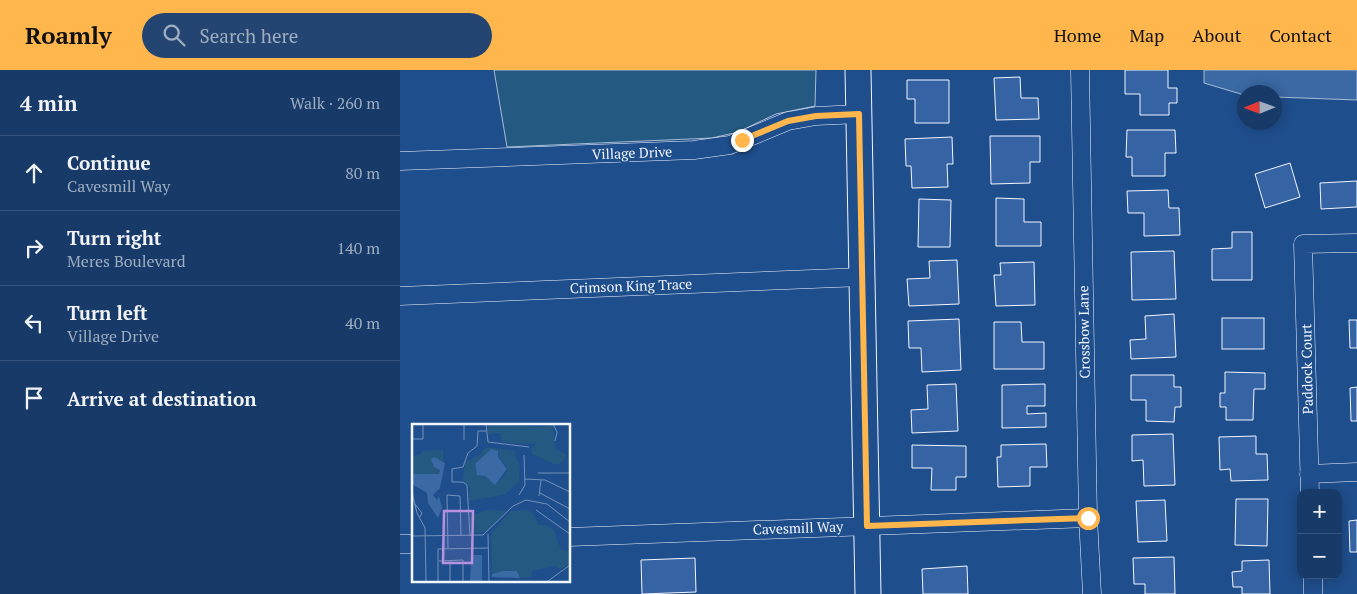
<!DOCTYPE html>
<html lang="en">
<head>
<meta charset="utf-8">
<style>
	:root { --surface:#173a69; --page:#244571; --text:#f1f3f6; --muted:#9eadc0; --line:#36547d; --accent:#ffb74d }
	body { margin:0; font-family:"PT Serif",serif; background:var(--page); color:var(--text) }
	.controls { position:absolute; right:15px; bottom:15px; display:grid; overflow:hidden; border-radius:10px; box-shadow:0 2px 12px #0003 }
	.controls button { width:45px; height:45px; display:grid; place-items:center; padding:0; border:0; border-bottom:1px solid var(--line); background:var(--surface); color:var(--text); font:25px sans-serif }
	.compass { position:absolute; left:837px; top:15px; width:45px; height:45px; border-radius:50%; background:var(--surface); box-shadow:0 2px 12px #0003; rotate:269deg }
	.stop { position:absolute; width:15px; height:15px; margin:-11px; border:4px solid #ffb74d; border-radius:50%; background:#fff }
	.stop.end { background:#ffb74d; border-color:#fff; box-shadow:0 1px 5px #0008 }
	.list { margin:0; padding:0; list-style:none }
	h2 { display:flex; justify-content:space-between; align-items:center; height:65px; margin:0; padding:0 20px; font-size:21px }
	h2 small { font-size:16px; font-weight:400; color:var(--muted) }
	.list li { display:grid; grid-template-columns:32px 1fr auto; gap:15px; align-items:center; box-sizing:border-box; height:75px; padding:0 20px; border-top:1px solid var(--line) }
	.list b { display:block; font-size:19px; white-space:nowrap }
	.list p { margin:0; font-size:16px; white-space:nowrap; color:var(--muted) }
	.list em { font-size:16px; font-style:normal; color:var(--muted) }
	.icon { flex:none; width:28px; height:28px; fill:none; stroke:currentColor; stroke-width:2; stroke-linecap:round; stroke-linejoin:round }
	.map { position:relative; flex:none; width:957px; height:524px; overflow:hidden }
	header { display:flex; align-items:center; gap:30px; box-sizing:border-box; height:70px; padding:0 25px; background:var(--accent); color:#111 }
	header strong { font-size:24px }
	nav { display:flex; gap:28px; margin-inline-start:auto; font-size:18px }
	.search { width:350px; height:45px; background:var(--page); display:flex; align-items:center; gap:12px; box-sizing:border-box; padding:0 18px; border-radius:28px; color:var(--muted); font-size:19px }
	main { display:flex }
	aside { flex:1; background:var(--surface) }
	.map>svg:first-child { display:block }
	.green { fill:#245a82; stroke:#a8bbd7 }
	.water { fill:#3b69a3; stroke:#a8bbd7 }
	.building { fill:#3563a3; stroke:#f2f6ff }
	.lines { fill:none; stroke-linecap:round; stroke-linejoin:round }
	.street-casing { stroke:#f2f6ff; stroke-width:19 }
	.secondary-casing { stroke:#f2f6ff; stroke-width:27 }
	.street { stroke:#1f4e8c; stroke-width:18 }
	.secondary { stroke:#1f4e8c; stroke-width:25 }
	.route { stroke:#ffb74d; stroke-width:6 }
	.labels { text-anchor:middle; stroke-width:4; stroke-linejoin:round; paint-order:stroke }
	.street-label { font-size:14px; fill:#f2f6ff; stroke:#1f4e8c }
	.inset-road { fill:none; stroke:#7391ba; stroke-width:1 }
	.view { fill:#b691df; fill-opacity:0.15; stroke:#b691df; stroke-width:2.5 }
	.inset-edge { fill:none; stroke:#f2f6ff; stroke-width:2.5 }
</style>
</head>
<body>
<header>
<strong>Roamly</strong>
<div class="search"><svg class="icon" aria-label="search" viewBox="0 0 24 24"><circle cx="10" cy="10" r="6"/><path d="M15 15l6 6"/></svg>Search here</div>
<nav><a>Home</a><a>Map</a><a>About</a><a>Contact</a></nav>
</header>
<main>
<aside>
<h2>4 min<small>Walk · 260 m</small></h2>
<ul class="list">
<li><svg class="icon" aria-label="ahead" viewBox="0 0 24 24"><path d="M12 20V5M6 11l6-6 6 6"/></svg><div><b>Continue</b><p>Cavesmill Way</p></div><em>80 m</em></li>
<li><svg class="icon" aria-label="right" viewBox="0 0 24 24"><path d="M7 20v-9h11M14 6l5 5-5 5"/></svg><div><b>Turn right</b><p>Meres Boulevard</p></div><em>140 m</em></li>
<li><svg class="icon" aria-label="left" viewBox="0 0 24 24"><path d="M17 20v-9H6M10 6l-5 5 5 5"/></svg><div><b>Turn left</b><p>Village Drive</p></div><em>40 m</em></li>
<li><svg class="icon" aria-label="arrive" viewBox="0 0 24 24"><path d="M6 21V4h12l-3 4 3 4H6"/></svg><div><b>Arrive at destination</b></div></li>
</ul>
</aside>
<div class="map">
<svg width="957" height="524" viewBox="0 0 957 524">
	<rect width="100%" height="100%" fill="#1f4e8c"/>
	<!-- green -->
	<polygon class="green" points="94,0 416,0 415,36 376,44 338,62 312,68 107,77"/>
	<!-- water -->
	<polygon class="water" points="804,0 957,0 957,30 875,27 874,22 844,22 844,25 804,13"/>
	<!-- building -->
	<g class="building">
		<polygon points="725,0 768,0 768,18 777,18 777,33 769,33 769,45 740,45 740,24 725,24"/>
		<polygon points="620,7 621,28 638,28 639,49 596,50 594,8"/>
		<polygon points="507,10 549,10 549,53 515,53 515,29 507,29"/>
		<polygon points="727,60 775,60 776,83 765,83 765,106 732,106 732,87 726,87"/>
		<polygon points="590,66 640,66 640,92 630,92 630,113 591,114"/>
		<polygon points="552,67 553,94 547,94 548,117 512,118 511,96 506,96 505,69"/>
		<polygon points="890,93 900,127 865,138 855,104"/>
		<polygon points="957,111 957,137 921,139 920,113"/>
		<polygon points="768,120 769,138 779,138 780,165 744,166 744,143 728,143 727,121"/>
		<polygon points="596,128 624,129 624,152 641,152 641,176 596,176"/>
		<polygon points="519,129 551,130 550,177 518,177"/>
		<polygon points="832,162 852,162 852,210 812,210 812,179 832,178"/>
		<polygon points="774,181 776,229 732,230 731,182"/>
		<polygon points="557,190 559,234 509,236 507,209 530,208 529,191"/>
		<polygon points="634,192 635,235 596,236 594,205 601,205 600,193"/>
		<polygon points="774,244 776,287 731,289 730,270 746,269 745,246"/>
		<rect x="822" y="248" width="42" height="31"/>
		<polygon points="559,249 561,300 522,302 521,278 509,278 508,251"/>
		<polygon points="949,250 957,250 957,278 950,278"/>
		<polygon points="594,252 621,252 622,272 644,272 644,299 594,299"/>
		<polygon points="825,302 865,303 865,319 854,319 853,350 826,350 826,337 820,337 820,323 825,323"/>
		<polygon points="731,305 774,305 774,317 781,317 781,337 775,337 774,352 746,351 746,330 731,330"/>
		<polygon points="556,314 558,361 512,363 511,340 528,339 527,315"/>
		<polygon points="645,314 645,336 627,336 627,344 646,343 646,357 602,358 602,315"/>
		<polygon points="957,317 957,351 951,351 950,318"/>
		<polygon points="773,364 775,415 744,416 743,390 732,391 732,365"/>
		<polygon points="856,366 856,384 867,384 868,410 831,411 830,399 820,400 819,367"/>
		<polygon points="646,374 647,397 630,397 630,416 598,417 597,387 601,387 601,375"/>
		<polygon points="512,375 566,376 566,407 556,407 556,420 531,420 532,398 512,398"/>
		<polygon points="836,429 868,429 867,476 835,475"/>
		<polygon points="765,430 767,471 738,472 736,431"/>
		<polygon points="957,450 957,482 950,482 949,451"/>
		<polygon points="774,487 775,524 745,524 745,514 734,514 733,488"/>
		<polygon points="295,488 296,522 242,524 241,490"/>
		<polygon points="869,490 870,524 842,524 842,517 833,517 832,502 842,501 842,491"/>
		<polygon points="567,496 568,524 523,524 522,499"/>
	</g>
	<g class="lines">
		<defs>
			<g id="street">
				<polyline points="680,0 688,448 692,524"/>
				<polyline points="0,91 294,80 330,75 388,51 416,46 459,44"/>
				<polyline points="0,226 462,207"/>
				<polyline points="909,404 957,402"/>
				<polyline points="910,423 903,174 957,173"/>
				<polyline points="169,467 688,448"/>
				<polyline points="0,474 14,474"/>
				<polyline points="913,505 913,524"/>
			</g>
			<polyline id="secondary" points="458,0 468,524"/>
		</defs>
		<!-- street casing -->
		<use href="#street" class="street-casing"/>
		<!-- secondary casing -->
		<use href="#secondary" class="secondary-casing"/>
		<!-- street -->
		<use href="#street" class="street"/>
		<!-- secondary -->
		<use href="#secondary" class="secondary"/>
	</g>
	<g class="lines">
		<!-- route -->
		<polyline class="route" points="342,70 388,51 416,46 459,44 467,456 688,448"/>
	</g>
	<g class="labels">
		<!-- street labels -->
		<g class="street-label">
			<text transform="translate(232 83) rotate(-2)" y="5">Village Drive</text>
			<text transform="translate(231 216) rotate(-2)" y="5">Crimson King Trace</text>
			<text transform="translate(684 262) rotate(-91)" y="5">Crossbow Lane</text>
			<text transform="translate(907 299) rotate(-91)" y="5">Paddock Court</text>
			<text transform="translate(398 458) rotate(-2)" y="5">Cavesmill Way</text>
		</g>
	</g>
	<!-- overview -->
	<g transform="translate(12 354)">
		<rect width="158" height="158" fill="#1f4e8c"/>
		<path d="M89,0L129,3L140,0L144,26L154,30L153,35L147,40H142L120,30L119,25L124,20L97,19L90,17L88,9L75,10L76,2ZM74,23L103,27L104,35L108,40L107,58L92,71L56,77L58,64L51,56L52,44L55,37L68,31ZM79,25L86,27L87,33L96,44L93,52L83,61L73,52L65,51L62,41ZM31,26L32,38L20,35L28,46L27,50H0V33L9,30L10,27ZM74,86L94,87L76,107L59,110L57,93ZM115,86L121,89L127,101H134L142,106L149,126L157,127V140L148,145L143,142L120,147L119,153L108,154L105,147H98L80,150L79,109L99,87Z" fill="#245a82" fill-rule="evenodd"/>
		<path d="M79,25L86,27V33L95,45L83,61L73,52L65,51L63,40ZM22,33L33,39L28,64L21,71L25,76L27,72L30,84L26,94L16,79L15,69L0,60V50H27L28,46L22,43L19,35ZM59,131H70V157H58ZM91,147H105L108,154L80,153V150Z" fill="#3b69a3"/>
		<path class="inset-road" d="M52,0V16M74,0L76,18L117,23M141,0L145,8L143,17M0,15H11V0M126,49H158M113,55L133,56L158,68M0,68L5,89L13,104L14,157M128,69L158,85M107,71L113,61L112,31M127,72L129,56M3,80L10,89L8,93M124,86L158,110M76,110L77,157M0,112L71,111L101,82L114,76L135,80L158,98M58,112L55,61L51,58H40V45L51,43L56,29L65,22L66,7H74M36,124L35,71L48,72L49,112M38,136V157M27,137L51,136V157M26,157V125L76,124M136,157L158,141"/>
		<path class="view" d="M32,87H61L60,139H31Z"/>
		<rect width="158" height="158" class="inset-edge"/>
	</g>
</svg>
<div class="controls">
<button>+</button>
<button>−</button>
</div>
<svg class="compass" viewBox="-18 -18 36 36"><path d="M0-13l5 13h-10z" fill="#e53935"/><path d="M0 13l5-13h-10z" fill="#9eadc0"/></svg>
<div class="stop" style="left:688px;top:448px"></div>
<div class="stop end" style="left:342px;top:70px"></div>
</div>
</main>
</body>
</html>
